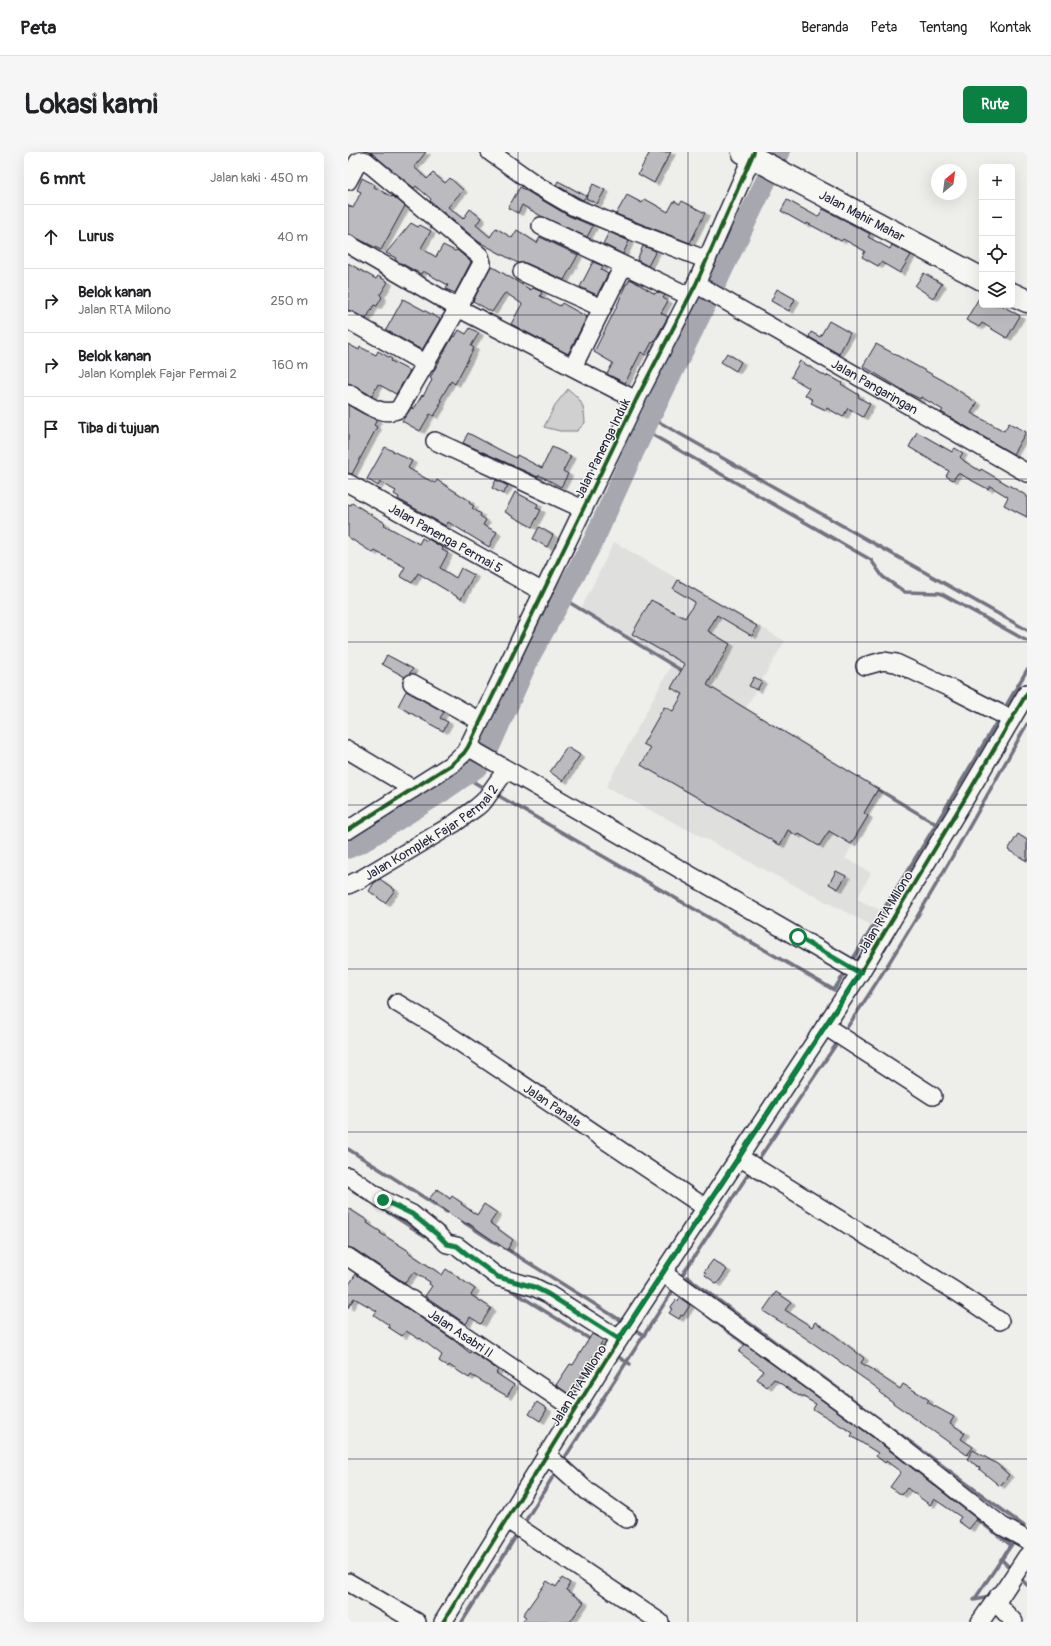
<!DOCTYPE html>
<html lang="id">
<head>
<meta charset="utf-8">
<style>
	:root { --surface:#fff; --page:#f6f6f6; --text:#202124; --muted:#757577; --line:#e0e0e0; --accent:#0b8043 }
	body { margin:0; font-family:Pangolin,sans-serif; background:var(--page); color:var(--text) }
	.controls { position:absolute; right:12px; top:12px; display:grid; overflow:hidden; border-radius:6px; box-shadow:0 4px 16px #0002 }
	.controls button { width:36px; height:36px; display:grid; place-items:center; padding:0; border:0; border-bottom:1px solid var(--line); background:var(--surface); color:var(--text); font:20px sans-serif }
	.compass { position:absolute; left:583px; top:12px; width:36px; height:36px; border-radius:50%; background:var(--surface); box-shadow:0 4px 16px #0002; rotate:29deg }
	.stop { position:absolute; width:12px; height:12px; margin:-9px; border:3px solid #0b8043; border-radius:50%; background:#fff }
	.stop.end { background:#0b8043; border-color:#fff; box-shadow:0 1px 4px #0008 }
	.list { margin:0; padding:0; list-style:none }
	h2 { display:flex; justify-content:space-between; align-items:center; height:52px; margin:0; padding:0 16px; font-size:17px }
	h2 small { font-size:13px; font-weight:400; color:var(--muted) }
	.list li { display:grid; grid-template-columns:26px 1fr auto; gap:12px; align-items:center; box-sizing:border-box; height:64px; padding:0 16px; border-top:1px solid var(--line) }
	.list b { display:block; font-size:15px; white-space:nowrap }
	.list p { margin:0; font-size:13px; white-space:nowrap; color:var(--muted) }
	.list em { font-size:13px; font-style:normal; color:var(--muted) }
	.icon { flex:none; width:22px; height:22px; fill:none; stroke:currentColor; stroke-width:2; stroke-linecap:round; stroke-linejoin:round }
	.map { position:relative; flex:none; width:679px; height:1470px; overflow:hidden; border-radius:6px }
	header { display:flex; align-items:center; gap:24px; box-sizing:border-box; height:56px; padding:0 20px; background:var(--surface); border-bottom:1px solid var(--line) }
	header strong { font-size:19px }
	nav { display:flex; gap:22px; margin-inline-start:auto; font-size:14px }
	.intro { display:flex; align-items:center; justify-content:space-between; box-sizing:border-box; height:96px; padding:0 24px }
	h1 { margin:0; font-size:28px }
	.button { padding:10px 18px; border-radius:6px; background:var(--accent); color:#fff; font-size:14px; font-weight:700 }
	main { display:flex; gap:24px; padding:0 24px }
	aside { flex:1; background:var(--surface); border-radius:6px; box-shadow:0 4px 16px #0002 }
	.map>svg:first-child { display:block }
	.built { fill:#dfdfde }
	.green { fill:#d0d0d1; stroke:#797986 }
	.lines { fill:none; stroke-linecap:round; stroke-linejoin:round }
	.stream { stroke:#727281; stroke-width:3.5 }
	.river { stroke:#a7a7af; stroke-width:21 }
	.building { fill:#bbbbbf; stroke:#22223b; filter:url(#shadow) }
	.minor-casing { stroke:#22223b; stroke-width:20 }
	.highway-casing { stroke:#22223b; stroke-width:25 }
	.minor { stroke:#f6f6f2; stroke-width:17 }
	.highway { stroke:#f6f6f2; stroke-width:22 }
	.cycleway-casing { stroke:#f6f6f2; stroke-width:6 }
	.cycleway { stroke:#1b5e20; stroke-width:4 }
	.route { stroke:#0b8043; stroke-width:5 }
	.grid { fill:none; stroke:#22223b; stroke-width:1; stroke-opacity:0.55 }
	.labels { text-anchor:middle; stroke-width:3; stroke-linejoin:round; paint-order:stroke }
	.street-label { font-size:13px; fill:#22223b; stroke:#f6f6f2 }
</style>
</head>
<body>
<header>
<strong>Peta</strong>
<nav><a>Beranda</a><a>Peta</a><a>Tentang</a><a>Kontak</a></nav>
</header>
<div class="intro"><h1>Lokasi kami</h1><a class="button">Rute</a></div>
<main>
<aside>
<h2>6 mnt<small>Jalan kaki · 450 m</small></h2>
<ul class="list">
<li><svg class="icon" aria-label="ahead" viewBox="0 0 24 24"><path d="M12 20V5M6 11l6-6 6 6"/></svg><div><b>Lurus</b></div><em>40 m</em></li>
<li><svg class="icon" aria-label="right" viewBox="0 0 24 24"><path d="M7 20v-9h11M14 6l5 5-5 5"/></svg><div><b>Belok kanan</b><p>Jalan RTA Milono</p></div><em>250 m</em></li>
<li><svg class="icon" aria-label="right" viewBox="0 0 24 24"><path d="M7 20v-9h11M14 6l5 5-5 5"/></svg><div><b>Belok kanan</b><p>Jalan Komplek Fajar Permai 2</p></div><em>160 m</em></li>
<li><svg class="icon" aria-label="arrive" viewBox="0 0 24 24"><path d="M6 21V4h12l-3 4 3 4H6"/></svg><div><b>Tiba di tujuan</b></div></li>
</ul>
</aside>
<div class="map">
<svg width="679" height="1470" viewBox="0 0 679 1470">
	<defs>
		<filter id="shadow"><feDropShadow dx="4.5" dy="2.5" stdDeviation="0" flood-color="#0004"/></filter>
	</defs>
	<rect width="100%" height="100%" fill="#eeeeeb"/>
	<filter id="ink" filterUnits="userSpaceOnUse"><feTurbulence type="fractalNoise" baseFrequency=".025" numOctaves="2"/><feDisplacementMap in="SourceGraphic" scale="8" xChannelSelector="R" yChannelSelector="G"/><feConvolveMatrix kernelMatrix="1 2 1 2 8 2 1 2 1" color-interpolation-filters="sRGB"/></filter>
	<g filter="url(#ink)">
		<!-- built -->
		<polygon class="built" points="266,390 437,489 397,557 536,641 497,706 523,721 509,747 546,765 536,780 258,635 324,512 233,457"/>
		<!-- green -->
		<path class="green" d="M220,237C234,248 236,253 237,271L229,279H212L196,275L207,253Z"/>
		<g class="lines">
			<!-- stream -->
			<g class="stream">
				<polyline points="360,134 408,36"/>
				<polyline points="302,265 679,478"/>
				<polyline points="296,278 523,408 535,425 557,440 592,441 679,489"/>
				<polyline points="214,446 336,520"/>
				<polyline points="655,559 679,518"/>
				<polyline points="141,596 182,492 228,407 270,327 313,231 357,142"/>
				<polyline points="116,624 134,635"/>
				<polyline points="526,635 588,672"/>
				<polyline points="151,644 486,838 498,819"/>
				<polyline points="503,810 581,684 651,566"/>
				<path d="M496,880C563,781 621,676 679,572"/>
				<polyline points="0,997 99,1060"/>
				<polyline points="408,1011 491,888"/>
				<polyline points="0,1035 21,1049"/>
				<polyline points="33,1056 82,1087"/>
				<polyline points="114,1069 151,1093"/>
				<polyline points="157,1096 272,1168"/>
				<polyline points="339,1125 676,1374"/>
				<polyline points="331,1128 403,1018"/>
				<polyline points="158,1135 245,1189"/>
				<polyline points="360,1164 401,1195"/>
				<polyline points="289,1179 296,1183"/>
				<polyline points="267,1203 282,1212"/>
				<polyline points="214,1310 327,1135"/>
				<polyline points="626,1365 663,1393"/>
				<polyline points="175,1373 209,1318"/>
				<polyline points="653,1407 660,1414"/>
				<polyline points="674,1428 679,1433"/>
				<polyline points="642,1445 626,1448 664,1392"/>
				<polyline points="114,1470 170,1381"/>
			</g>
			<!-- river -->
			<polyline class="river" points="0,696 14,690 95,639 131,614 141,596 182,504 246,388 287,297 432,0"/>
		</g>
		<!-- building -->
		<g class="building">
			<polygon points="22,0 78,0 66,15 79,27 85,21 97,31 102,26 115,38 100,55 115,67 122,57 133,66 128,73 142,85 148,76 164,86 169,78 189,91 192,85 230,103 216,128 178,111 170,111 131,90 82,49 83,47 68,34 66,36"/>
			<polygon points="302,0 323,0 306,31 290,22"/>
			<polygon points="14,26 27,33 26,35 44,45 45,44 57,54 33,98 0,82 0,53 5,56 13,40 9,38"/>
			<polygon points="210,29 238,44 235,48 208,33"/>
			<polygon points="245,32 257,38 249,52 238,46"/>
			<polygon points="172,35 221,64 245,74 239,85 193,64 174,53 170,61 160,56"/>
			<polygon points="279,43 294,51 297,47 320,60 326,49 332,52 334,49 357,61 342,91 268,62"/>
			<polygon points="439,48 470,65 475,57 522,82 520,85 542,97 544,93 563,103 552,121 533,110 530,114 514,105 517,99 495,87 493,89 459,71 458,73 433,59"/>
			<polygon points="63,71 70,75 72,73 83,79 73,96 88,105 95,93 107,99 109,98 123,110 107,141 98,137 100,133 91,128 75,119 73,122 47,108 48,106 38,101"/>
			<polygon points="261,80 281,89 275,102 255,92"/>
			<polygon points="295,94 308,99 300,114 289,108"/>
			<polygon points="245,110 255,114 253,118 260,122 249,143 232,135"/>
			<polygon points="0,111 28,127 30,124 40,130 32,143 34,145 29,154 26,153 18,167 0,158"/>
			<polygon points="143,114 183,138 185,136 194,140 192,144 212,154 214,151 239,165 220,202 163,172 174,152 158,141 156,142 144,160 125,149"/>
			<polygon points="576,121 594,132 585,146 567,134"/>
			<polygon points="282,127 307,142 309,140 317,143 315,146 320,149 313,161 320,165 305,191 304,190 297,203 293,200 277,231 259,222 265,211 246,200 268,156 278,132 279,132"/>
			<polygon points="429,137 447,147 441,159 423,149"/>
			<polygon points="634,141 634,153 653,153 672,164 659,186 634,171 631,175 618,168"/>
			<polygon points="55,147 92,167 74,198 38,178"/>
			<polygon points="481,169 502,181 491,202 461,185 463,180 472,185"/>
			<polygon points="122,176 131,181 123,194 126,196 107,232 103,229 92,248 94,249 91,253 93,253 86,264 82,262 72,279 54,269 64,255 66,257 74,243 75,244 84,228 82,226 105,184 107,185 111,178 118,182"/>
			<polygon points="0,192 11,198 12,195 28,203 30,199 44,207 43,209 62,219 48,242 30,232 24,244 5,233 0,231"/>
			<polygon points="528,192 596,229 629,251 623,261 656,279 661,271 678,280 665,302 593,260 595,258 573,245 572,247 558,240 515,214"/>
			<polygon points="379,201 393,210 388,219 373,210"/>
			<polygon points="452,209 479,225 480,223 494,231 493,232 511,243 510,245 522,252 515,265 500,256 495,265 479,256 478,258 463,251 465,248 457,243 461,236 443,225"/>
			<polygon points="0,253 14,261 29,268 26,273 29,275 4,322 0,321"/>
			<polygon points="569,280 604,300 607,296 615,301 612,305 616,309 632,319 633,317 679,344 679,365 656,353 660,345 642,334 640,337 610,321 605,328 598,324 601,319 561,295"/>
			<polygon points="120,281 152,298 168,306 169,303 194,316 204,295 223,304 215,319 220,322 213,335 191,323 190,325 115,291"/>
			<polygon points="37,295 64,309 60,316 75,325 87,331 89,328 122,349 121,351 126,354 124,356 133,362 132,364 138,368 135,373 149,380 141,395 100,370 98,374 50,347 51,345 46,342 48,339 32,330 30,334 19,327"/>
			<polygon points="148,328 160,334 155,342 144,336"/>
			<polygon points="167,340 190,352 188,356 193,358 184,375 157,360"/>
			<polygon points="4,351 37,371 36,373 71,392 74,386 79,389 80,387 95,396 94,398 100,401 92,416 108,426 113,416 126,423 113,447 70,421 64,431 52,424 57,415 27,399 25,401 0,385 0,352 3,353"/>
			<polygon points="191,375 205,383 199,395 185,387"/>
			<polygon points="330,428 409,474 404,484 369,463 360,479 382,492 359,533 530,637 516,661 520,664 503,692 481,679 471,694 451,682 449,684 440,678 432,693 293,613 303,596 295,592 316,555 325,559 335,542 323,536 337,512 284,482 303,448 337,466 347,450 325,437"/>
			<polygon points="39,503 65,517 62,521 57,525 34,512"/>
			<polygon points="406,525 414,529 409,538 401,534"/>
			<polygon points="58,539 96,560 92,566 100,570 95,579 50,554"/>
			<polygon points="219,595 232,603 215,629 202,620"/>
			<polygon points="670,682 679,688 679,709 660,698"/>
			<polygon points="488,719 498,724 490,737 481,732"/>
			<polygon points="32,727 47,738 37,751 21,739 26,731"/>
			<polygon points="89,1037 102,1047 104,1044 114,1051 113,1052 129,1063 136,1052 149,1061 142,1071 165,1088 159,1098 120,1071 119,1072 105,1064 81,1047"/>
			<polygon points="0,1056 20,1069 19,1071 33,1080 32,1081 61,1099 60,1100 94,1123 98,1117 127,1137 123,1143 143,1156 133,1172 122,1165 118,1172 77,1144 84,1134 81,1132 82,1130 66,1120 57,1131 6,1097 0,1095"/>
			<polygon points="365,1108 379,1118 369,1132 357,1123 358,1121 356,1120"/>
			<polygon points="8,1122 107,1189 122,1201 123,1199 150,1218 148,1221 166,1233 159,1244 123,1223 121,1226 101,1213 100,1215 91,1209 94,1203 72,1186 71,1187 58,1179 54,1184 40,1175 41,1173 26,1163 29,1159 6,1146 0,1156 0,1134"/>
			<polygon points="428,1140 443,1150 437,1158 464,1175 467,1170 481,1179 516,1206 513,1211 526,1218 525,1219 552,1237 555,1232 570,1241 581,1248 579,1250 606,1265 602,1271 617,1281 613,1287 625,1295 619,1303 545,1251 545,1250 532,1241 533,1239 521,1230 446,1178 415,1159"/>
			<polygon points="332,1146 342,1153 335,1164 333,1163 331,1167 321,1161 324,1157 322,1156 328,1148 330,1149"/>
			<polygon points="244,1182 255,1188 252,1193 255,1194 248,1204 246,1203 222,1243 208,1233 222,1212 225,1213"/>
			<polygon points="397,1192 523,1284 629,1367 621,1377 610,1369 613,1365 586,1347 582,1353 559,1336 554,1343 542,1335 553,1320 538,1309 537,1311 528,1304 530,1301 503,1284 505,1281 465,1257 468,1252 452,1243 451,1244 426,1227 419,1235 409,1227 416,1219 391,1200"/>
			<polygon points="189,1250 199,1257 192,1269 181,1262"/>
			<polygon points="625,1298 649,1312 661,1323 652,1334 631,1317 632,1316 619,1307"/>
			<polygon points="214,1426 222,1431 218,1438 236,1450 222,1470 174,1470 178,1465 175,1463 199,1429 208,1435"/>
		</g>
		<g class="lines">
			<defs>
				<g id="minor">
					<polyline points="142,0 190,34 226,55 286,80 359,108"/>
					<path d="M0,29L10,10L15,8L18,9L132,104L134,111L110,156L51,257C34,266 15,250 0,241"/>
					<polyline points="193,74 341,144"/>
					<polyline points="0,92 110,156 288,248"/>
					<polyline points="174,120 254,156"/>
					<path id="s1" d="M348,132L679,321"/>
					<polyline points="0,168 78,212"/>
					<polyline points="225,215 275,114"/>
					<polyline points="87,289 235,357"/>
					<path id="s2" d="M0,331L195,440"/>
					<polyline points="517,514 535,509 548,511 606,538 663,567"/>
					<polyline points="64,531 132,569"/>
					<polyline points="120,595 512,821"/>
					<polyline points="0,598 65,637"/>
					<polyline points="0,678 104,612 116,601 120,595 288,248 348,132 406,0"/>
					<path id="s3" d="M0,733L13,727L107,671L129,655L136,649L158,618"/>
					<path id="s4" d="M49,851L86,873L358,1056"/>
					<polyline points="477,874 585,944"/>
					<polyline points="391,1005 607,1139 652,1169"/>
					<polyline points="0,1024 35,1048 64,1062 90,1083 99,1092 109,1094 150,1125 186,1135 200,1142 271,1187"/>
					<path id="s5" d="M0,1105L226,1257"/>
					<polyline points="315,1121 529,1276 654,1374 679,1388"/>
					<polyline points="198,1302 239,1339 279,1367"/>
					<polyline points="158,1367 312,1470"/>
					<polyline points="0,1430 69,1470"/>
					<polyline points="95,1470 259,1206 512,821 618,645 679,541"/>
					<polyline points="632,1470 651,1443"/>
					<polyline points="666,1470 651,1454 650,1448 679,1404"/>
				</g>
				<g id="highway">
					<path id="s6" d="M395,0L634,127"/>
					<polyline points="664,142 679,149"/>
				</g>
			</defs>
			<!-- minor casing -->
			<use href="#minor" class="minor-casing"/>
			<!-- highway casing -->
			<use href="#highway" class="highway-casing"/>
			<!-- minor -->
			<use href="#minor" class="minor"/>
			<!-- highway -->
			<use href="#highway" class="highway"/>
			<defs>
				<g id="cycleway">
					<polyline points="0,678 104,612 116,601 120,595 288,248 348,132 406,0"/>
					<polyline points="95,1470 259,1206 512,821 618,645 679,541"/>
				</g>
			</defs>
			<!-- cycleway casing -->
			<use href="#cycleway" class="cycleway-casing"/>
			<!-- cycleway -->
			<use href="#cycleway" class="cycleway"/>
		</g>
	</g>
	<g class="lines" filter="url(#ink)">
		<!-- route -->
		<polyline class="route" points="35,1048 64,1062 90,1083 99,1092 109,1094 120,1103 150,1125 186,1135 200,1142 271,1187 512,821 450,785"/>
	</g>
	<!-- grid -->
	<path class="grid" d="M170,0V1470M340,0V1470M509,0V1470M0,163H679M0,327H679M0,490H679M0,653H679M0,817H679M0,980H679M0,1143H679M0,1307H679"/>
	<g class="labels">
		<!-- street labels -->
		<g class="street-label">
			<text dy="5" stroke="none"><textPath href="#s6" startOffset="135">Jalan Mahir Mahar</textPath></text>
			<text dy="5" stroke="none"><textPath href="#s1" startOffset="206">Jalan Pangaringan</textPath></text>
			<text transform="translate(254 296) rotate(-64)" y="5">Jalan Panenga Induk</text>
			<text dy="5" stroke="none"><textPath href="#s2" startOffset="112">Jalan Panenga Permai 5</textPath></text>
			<text dy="5" stroke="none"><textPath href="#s3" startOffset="99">Jalan Komplek Fajar Permai 2</textPath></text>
			<text transform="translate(537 760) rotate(-59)" y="5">Jalan RTA Milono</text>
			<text dy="5" stroke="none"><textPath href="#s4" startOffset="186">Jalan Panala</textPath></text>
			<text dy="5" stroke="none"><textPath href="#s5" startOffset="136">Jalan Asabri II</textPath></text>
			<text transform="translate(230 1233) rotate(-58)" y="5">Jalan RTA Milono</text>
		</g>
	</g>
</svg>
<div class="controls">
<button>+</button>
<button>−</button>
<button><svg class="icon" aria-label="locate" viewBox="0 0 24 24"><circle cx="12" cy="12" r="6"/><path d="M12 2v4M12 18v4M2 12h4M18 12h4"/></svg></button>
<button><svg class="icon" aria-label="layers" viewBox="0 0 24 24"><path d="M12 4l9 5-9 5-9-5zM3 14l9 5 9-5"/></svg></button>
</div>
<svg class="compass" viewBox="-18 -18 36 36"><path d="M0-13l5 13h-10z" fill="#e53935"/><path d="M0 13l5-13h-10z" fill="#757577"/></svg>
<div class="stop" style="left:450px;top:785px"></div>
<div class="stop end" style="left:35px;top:1048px"></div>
</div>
</main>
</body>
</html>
